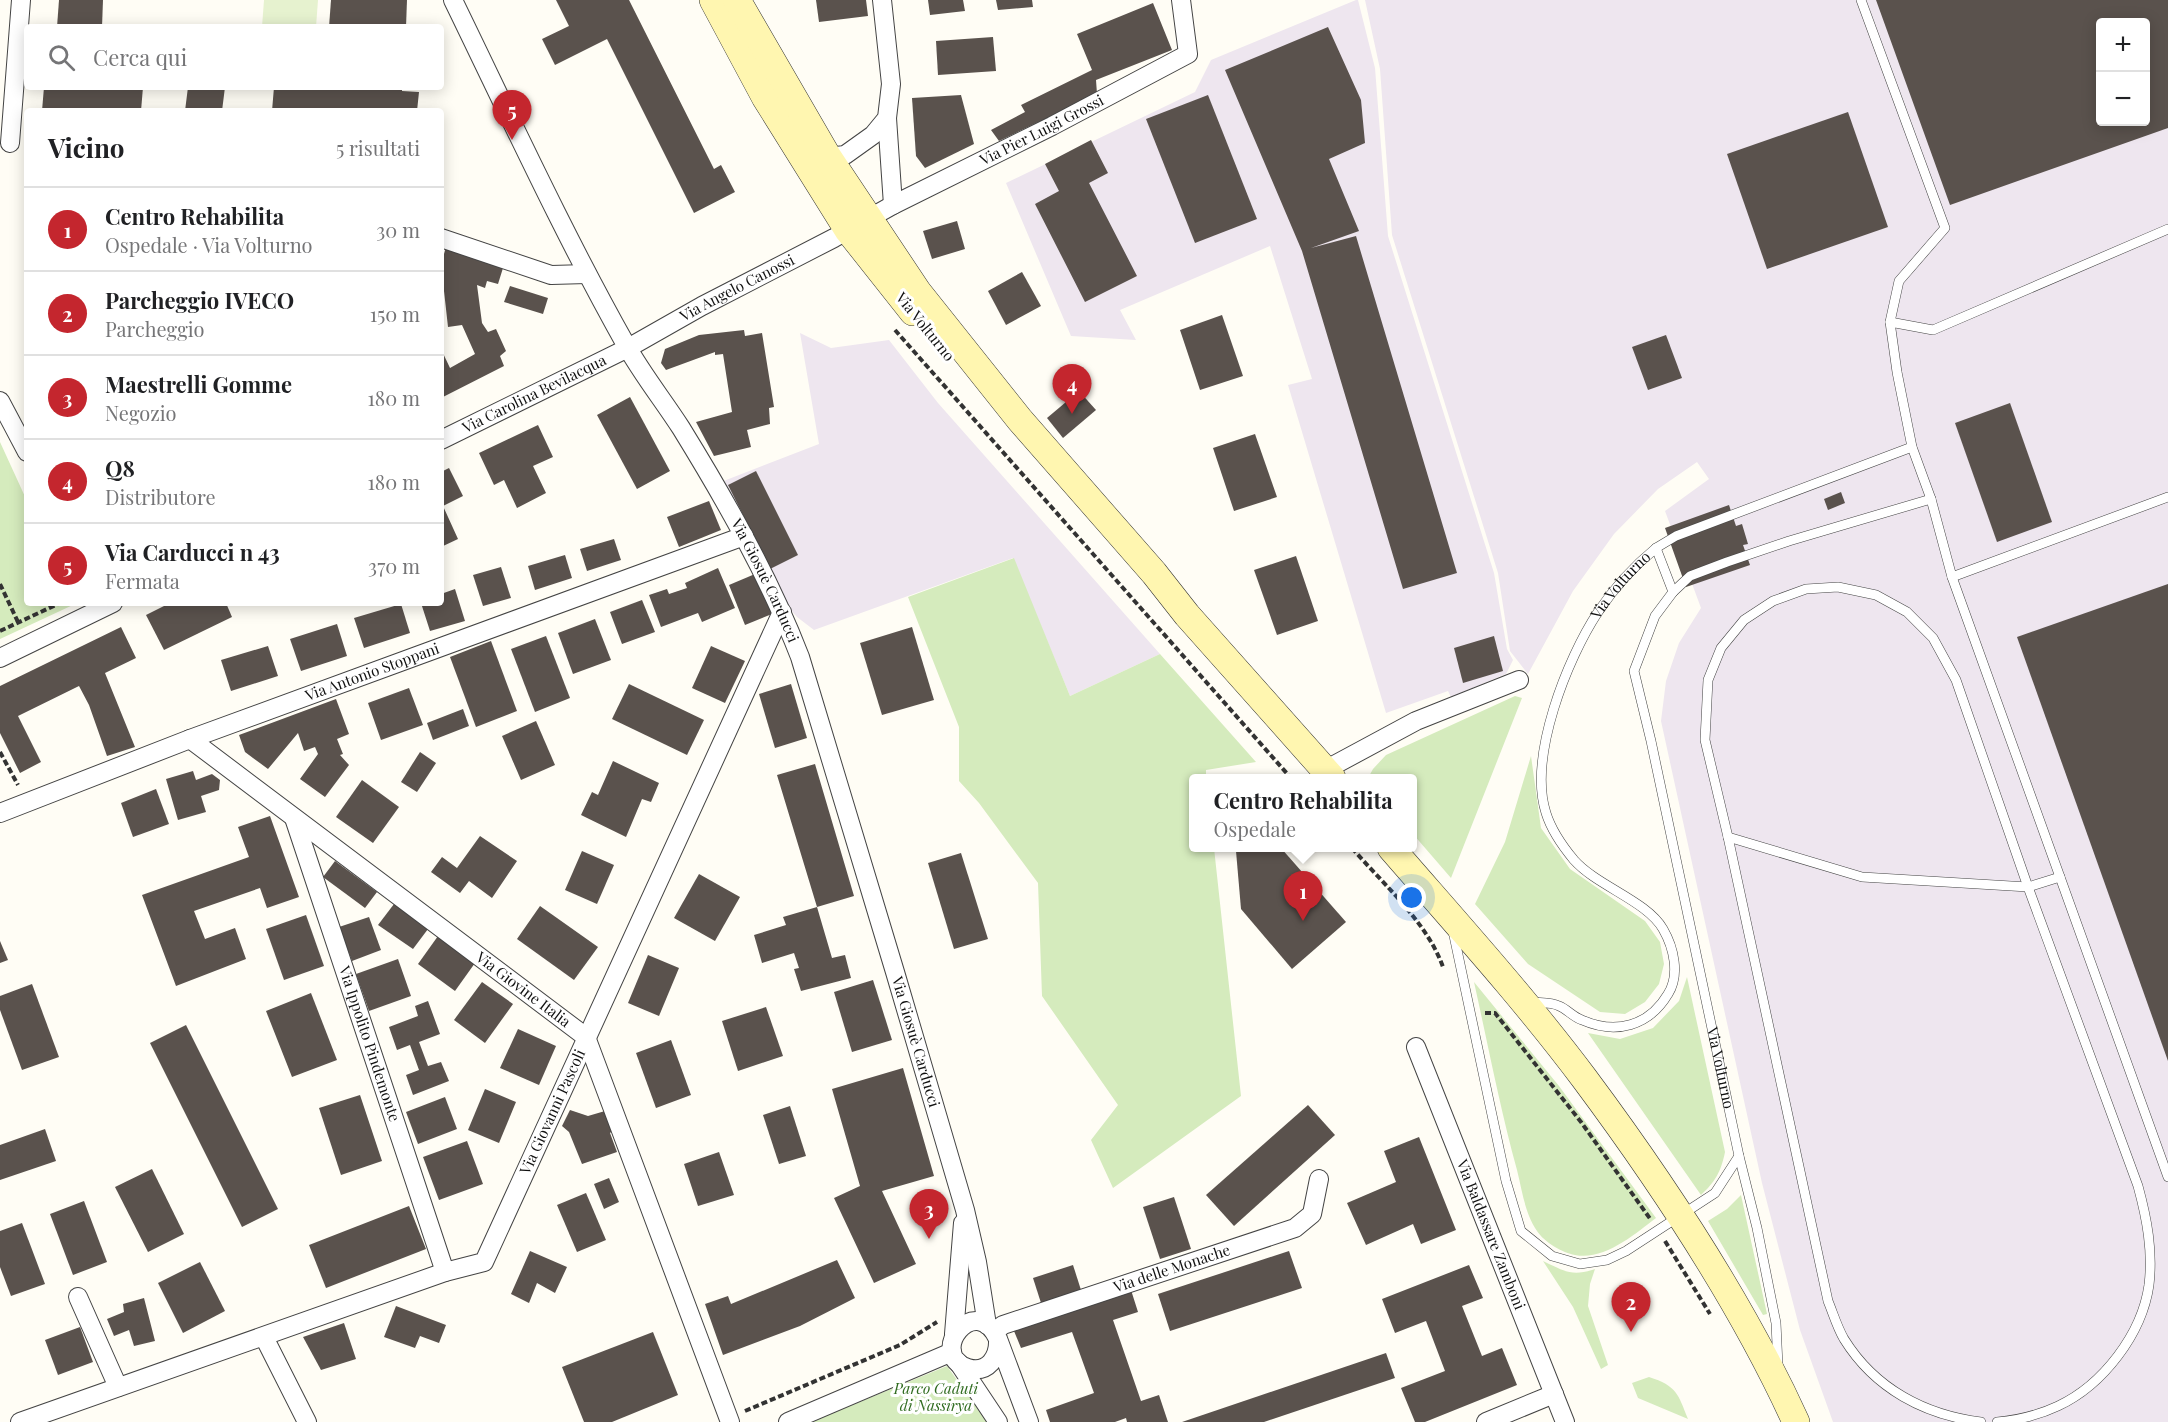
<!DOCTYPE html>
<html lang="it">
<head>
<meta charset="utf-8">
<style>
	:root { --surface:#fff; --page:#f6f6f6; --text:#202124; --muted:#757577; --line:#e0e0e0; --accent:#c4262e }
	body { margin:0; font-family:"Playfair Display",serif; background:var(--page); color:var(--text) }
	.controls { position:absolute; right:18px; top:18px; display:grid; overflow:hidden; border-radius:6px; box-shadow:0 3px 15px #0003 }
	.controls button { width:54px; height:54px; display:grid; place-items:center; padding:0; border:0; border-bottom:2px solid var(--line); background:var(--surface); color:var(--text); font:30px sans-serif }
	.you { position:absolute; left:1412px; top:898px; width:21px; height:21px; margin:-15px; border:4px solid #fff; border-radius:50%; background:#1a73e8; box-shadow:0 0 0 9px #1a73e833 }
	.badge { display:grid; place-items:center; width:39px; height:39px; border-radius:50%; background:var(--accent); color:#fff; font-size:20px; font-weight:700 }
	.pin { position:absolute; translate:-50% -50px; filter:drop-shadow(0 2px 3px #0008) }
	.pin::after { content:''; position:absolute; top:32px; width:21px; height:18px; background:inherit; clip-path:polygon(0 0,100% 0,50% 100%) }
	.popup { position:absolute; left:1189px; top:774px; width:228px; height:78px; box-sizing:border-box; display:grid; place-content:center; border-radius:6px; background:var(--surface); filter:drop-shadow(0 2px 4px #0005); font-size:20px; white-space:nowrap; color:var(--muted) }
	.popup b { font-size:22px; color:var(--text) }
	.popup::after { content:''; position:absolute; left:50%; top:100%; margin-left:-12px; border:12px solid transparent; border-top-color:var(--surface) }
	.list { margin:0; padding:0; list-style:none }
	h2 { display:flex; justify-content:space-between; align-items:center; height:78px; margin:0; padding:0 24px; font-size:26px }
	h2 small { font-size:20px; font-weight:400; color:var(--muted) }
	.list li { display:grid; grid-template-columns:39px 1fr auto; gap:18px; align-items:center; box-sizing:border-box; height:84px; padding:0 24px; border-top:2px solid var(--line) }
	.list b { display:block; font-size:22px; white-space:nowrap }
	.list p { margin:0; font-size:20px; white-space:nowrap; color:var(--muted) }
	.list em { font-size:20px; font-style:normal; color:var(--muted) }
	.icon { flex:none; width:33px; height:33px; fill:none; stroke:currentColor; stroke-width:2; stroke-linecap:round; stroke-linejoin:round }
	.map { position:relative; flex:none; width:2168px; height:1422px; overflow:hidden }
	.search { position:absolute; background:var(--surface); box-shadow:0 3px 15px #0003; left:24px; top:24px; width:420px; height:66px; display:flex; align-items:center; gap:15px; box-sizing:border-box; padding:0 21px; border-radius:6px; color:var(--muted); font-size:22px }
	.panel { position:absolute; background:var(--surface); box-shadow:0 3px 15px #0003; left:24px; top:108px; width:420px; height:498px; border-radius:6px }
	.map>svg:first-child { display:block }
	.industrial { fill:#eee6ef; fill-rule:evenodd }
	.green { fill:#d5ebbd }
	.pitch { fill:#e6f2cf }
	.building { fill:#5a524d; fill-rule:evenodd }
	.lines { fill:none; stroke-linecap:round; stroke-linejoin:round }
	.lane-casing { stroke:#444; stroke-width:10 }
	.street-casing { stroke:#444; stroke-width:20 }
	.secondary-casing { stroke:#333; stroke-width:28 }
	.path { stroke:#333; stroke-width:4; stroke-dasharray:6 3; stroke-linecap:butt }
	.lane { stroke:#fff; stroke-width:9 }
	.street { stroke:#fff; stroke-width:18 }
	.secondary { stroke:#fff6b0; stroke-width:27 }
	.labels { text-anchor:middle; stroke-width:6; stroke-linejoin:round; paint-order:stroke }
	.street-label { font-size:15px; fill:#111; stroke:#fff }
	.park-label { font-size:15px; font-style:italic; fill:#2f6b1f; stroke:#fff }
</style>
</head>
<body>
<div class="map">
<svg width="2168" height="1422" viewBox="0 0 2168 1422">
	<rect width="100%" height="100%" fill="#fffdf5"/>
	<!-- industrial -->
	<g class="industrial">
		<polygon points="1356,0 1358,0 1375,68 1388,236 1494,573 1507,649 1513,660 1506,674 1451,697 1448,691 1386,713 1288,385 1312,379 1270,246 1120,310 1136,340 1071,336 1006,183 1195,92 1211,60"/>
		<path d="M1365,0H2168V1422H1833L1800,1330L1762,1183L1661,721L1666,681L1679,643L1701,608L1665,511L1709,479L1697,462L1658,489L1614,534L1573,591L1528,674L1510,651L1498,573L1392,235L1380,69ZM2100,22H2146V122H2100Z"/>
		<polygon points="800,333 831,348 889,340 938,403 1160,654 1070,696 1013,558 814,630 797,617 781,599 721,482 819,444"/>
	</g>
	<!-- green -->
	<g class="green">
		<polygon points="0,442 27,501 27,603 75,604 0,639"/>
		<polygon points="1014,558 1070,696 1160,654 1256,762 1206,770 1206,778 1194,778 1194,848 1214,848 1241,1096 1113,1188 1091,1140 1118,1105 1042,996 1038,883 979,803 959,781 959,727 908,597"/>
		<polygon points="1515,696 1522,698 1451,878 1413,834 1412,778 1368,778 1373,769 1386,755"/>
		<polygon points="1531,756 1541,828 1570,869 1645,921 1660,942 1664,964 1659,984 1645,1002 1625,1014 1600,1012 1528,964 1475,904 1505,842"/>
		<path d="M1687,977L1725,1152C1721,1172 1715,1182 1701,1195L1588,1033L1620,1039L1653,1028L1679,1001Z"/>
		<path d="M1474,982L1559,1086L1656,1218C1635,1234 1604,1261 1575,1255C1563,1253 1544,1242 1537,1231C1525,1214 1522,1190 1517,1170C1500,1108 1488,1045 1474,982Z"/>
		<polygon points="1741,1195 1767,1314 1763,1315 1708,1221 1727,1209"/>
		<path d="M1543,1261C1564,1271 1572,1277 1595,1269L1590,1284L1588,1306L1608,1365L1601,1369L1573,1307Z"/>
		<polygon points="947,1366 987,1422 811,1422"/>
		<path d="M1649,1377C1677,1386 1678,1394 1688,1419L1638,1398L1632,1383Z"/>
	</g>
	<!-- pitch -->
	<polygon class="pitch" points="264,0 318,0 316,27 262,27"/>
	<!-- building -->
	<g class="building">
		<polygon points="59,0 103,0 102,27 57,27"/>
		<polygon points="331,0 407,0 406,27 329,27"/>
		<polygon points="556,0 629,0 714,169 721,165 735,192 694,213 607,39 555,65 542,39 569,26"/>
		<polygon points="816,0 866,0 868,16 819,22"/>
		<polygon points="928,0 963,0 965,11 930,15"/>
		<polygon points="996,0 1032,0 1033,7 998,10"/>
		<path d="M1876,0H2168V128L1950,205ZM2100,22H2146V122H2100Z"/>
		<polygon points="1153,3 1172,50 1096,80 1097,94 999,141 991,130 1025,112 1021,105 1092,70 1077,34"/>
		<polygon points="1328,27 1361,100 1365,143 1329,159 1359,231 1311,248 1356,236 1457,573 1403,589 1302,251 1225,70"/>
		<polygon points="993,37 996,71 938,75 936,41"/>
		<polygon points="44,87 143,87 141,111 42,111"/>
		<polygon points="188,87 225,87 222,111 185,111"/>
		<polygon points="274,87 402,87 402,91 419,92 417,111 272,111"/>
		<polygon points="961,95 974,144 925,168 916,156 912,98"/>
		<polygon points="1208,95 1257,219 1195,243 1146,119"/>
		<polygon points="1848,112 1888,227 1767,269 1727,154"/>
		<polygon points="1091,140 1108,173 1089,183 1137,276 1085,302 1035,204 1059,191 1045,164"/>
		<polygon points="957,221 965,249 932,259 923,231"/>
		<polygon points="447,244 503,268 498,284 487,281 485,288 477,285 482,323 488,332 496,329 506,351 500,356 504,366 441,398 441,349 450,368 475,354 462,325 448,327 441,264"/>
		<polygon points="1022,272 1041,306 1006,325 988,291"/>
		<polygon points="510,286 548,298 543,314 504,302"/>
		<polygon points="1222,315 1243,376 1200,390 1180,330"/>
		<polygon points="744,330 745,336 762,333 774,407 769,408 770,424 747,430 751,447 714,456 696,422 732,412 723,354 715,355 715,352 666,370 661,363 665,349 699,335"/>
		<polygon points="1666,335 1682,378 1648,390 1632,347"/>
		<polygon points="1079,391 1096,410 1063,438 1047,418"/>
		<polygon points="630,397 670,471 637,489 597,415"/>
		<polygon points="2010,403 2052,522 1997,542 1955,423"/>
		<polygon points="538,425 553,457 533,466 546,493 517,508 504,480 494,485 479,453"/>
		<polygon points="1255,434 1277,497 1234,511 1213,448"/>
		<polygon points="449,468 463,496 443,506 458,539 441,547 441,472"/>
		<polygon points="756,471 798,555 770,569 728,485"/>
		<polygon points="1841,492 1845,503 1828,510 1824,499"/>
		<polygon points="709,501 721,530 679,547 667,517"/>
		<polygon points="1729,505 1736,526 1742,524 1748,544 1743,545 1750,565 1686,587 1665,528"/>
		<polygon points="614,539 621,560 587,571 580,549"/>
		<polygon points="565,555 572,578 535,590 528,566"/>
		<polygon points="1296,556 1318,621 1277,635 1254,570"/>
		<polygon points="501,567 511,598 483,606 473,575"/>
		<polygon points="718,568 735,608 702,622 698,613 661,627 649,595 667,589 669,594 687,588 685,583"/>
		<polygon points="755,574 772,614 745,625 729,585"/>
		<polygon points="2168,584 2168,1061 2017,637"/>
		<polygon points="455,589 465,621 430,631 421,603 441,603 441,594"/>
		<polygon points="642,600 655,632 622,644 610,612"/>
		<polygon points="170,603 226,603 232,617 164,650 146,615"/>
		<polygon points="401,604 410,633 364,648 354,618"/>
		<polygon points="595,619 611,660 573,674 558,633"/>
		<polygon points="337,624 347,656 301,671 290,639"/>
		<polygon points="121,627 136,658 105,673 135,747 107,756 89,705 79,686 18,716 41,762 20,773 0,733 0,686"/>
		<polygon points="912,627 934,700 882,715 860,643"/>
		<polygon points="546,636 570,698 535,712 511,649"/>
		<polygon points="1494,636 1503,671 1463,683 1454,648"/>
		<polygon points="491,641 517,711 476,727 450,657"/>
		<polygon points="268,646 278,676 231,691 221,660"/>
		<polygon points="711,646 745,661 725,703 692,688"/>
		<polygon points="629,684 704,720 687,755 612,719"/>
		<polygon points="791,684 807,738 775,748 759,694"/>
		<polygon points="409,688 423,725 381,740 368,703"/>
		<polygon points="336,699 349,734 337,739 343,754 340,755 349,765 325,797 300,779 318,754 315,747 304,751 298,733 268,769 245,752 239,735"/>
		<polygon points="463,709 469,726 433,740 427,723"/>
		<polygon points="536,721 555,765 521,780 502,736"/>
		<polygon points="420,752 436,763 417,792 401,782"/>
		<polygon points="613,761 659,783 651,802 642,799 626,837 581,815 592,792 598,795"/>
		<polygon points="815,764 854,896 817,907 832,958 845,955 851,978 801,991 794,969 799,968 794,953 762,963 754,935 786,925 783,917 817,907 777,775"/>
		<polygon points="193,771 196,780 212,774 220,780 219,790 201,796 206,812 178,820 166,779"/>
		<polygon points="362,780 399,807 373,843 336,817"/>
		<polygon points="156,789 169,824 133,837 121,803"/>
		<polygon points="270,816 299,897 267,908 260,888 194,911 205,939 235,928 246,959 176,986 142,895 249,857 238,827"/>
		<polygon points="480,836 517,861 492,898 469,881 460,893 431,872 442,857 457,868"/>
		<polygon points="1240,848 1281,848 1346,922 1292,969 1241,909 1236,851"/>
		<polygon points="582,851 614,865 597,904 565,890"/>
		<polygon points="961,853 988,939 954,949 928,863"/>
		<polygon points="335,861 377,892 365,908 323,877"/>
		<polygon points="699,874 740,897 715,941 674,918"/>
		<polygon points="394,904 428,929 413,949 378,925"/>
		<polygon points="540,906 598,947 574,980 517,939"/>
		<polygon points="306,915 324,966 284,980 266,929"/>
		<polygon points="369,917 381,950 352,961 339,927"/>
		<polygon points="438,936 475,963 455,991 418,964"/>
		<polygon points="0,941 8,960 0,963"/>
		<polygon points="648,955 679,968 659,1016 628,1003"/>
		<polygon points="398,959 411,996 369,1011 356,974"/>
		<polygon points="873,980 892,1040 852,1052 834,992"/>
		<polygon points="482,982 513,1004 485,1043 454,1020"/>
		<polygon points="32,984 59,1057 22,1070 0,1010 0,996"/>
		<polygon points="311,993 337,1060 292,1077 266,1011"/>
		<polygon points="428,1001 440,1034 419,1042 428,1066 441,1062 449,1081 413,1095 406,1075 419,1070 410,1045 397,1050 389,1027 418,1016 415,1006"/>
		<polygon points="766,1007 783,1056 738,1071 722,1021"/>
		<polygon points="186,1025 278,1209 242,1227 150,1043"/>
		<polygon points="518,1029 556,1046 539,1085 500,1068"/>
		<polygon points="671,1040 691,1095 656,1108 636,1053"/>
		<polygon points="903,1068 934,1176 882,1191 916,1264 874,1283 834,1198 860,1186 832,1089"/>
		<polygon points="485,1089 516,1102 499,1143 468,1130"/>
		<polygon points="360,1095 382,1161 341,1175 319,1108"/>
		<polygon points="445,1097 457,1129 418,1144 406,1112"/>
		<polygon points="1308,1105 1335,1135 1234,1226 1206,1195"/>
		<polygon points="790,1106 806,1156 779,1164 763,1115"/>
		<polygon points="570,1110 588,1116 605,1111 613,1130 610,1133 617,1152 582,1164 569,1132 562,1126"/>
		<polygon points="45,1129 56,1161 0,1180 0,1145"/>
		<polygon points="1419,1137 1456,1230 1421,1244 1413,1224 1366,1245 1347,1203 1396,1182 1384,1151"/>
		<polygon points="467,1141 483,1184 439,1200 423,1157"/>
		<polygon points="719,1152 734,1195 698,1206 684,1164"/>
		<polygon points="152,1169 184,1234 148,1252 115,1187"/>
		<polygon points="609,1178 619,1202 604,1209 594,1184"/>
		<polygon points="586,1193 606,1240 577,1252 557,1205"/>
		<polygon points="1174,1197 1191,1249 1160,1259 1143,1207"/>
		<polygon points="84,1201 107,1262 73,1275 50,1214"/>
		<polygon points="409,1206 426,1249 326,1288 309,1245"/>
		<polygon points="22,1223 45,1284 11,1296 0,1267 0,1231"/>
		<polygon points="530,1251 567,1267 555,1293 537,1283 529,1303 511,1294"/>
		<polygon points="1289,1251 1302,1288 1170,1331 1158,1294"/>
		<polygon points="837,1260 855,1298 800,1326 723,1355 705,1304 728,1296 731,1304"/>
		<polygon points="200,1262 225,1311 183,1333 158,1283"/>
		<polygon points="1073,1265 1081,1290 1041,1303 1033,1278"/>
		<polygon points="1469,1265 1483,1298 1462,1306 1482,1356 1502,1348 1517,1385 1425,1422 1415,1422 1401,1388 1445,1371 1426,1321 1395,1333 1382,1299"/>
		<polygon points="1131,1290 1138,1312 1113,1320 1141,1401 1159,1395 1168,1422 1127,1422 1126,1418 1115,1422 1050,1422 1046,1410 1094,1393 1072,1332 1021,1348 1014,1331"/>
		<polygon points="144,1298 155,1341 134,1346 129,1330 114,1336 107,1319 124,1312 123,1304"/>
		<polygon points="396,1306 446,1325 439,1343 420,1336 415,1348 384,1337"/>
		<polygon points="344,1323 356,1359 321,1370 303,1337"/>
		<polygon points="80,1327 93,1362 58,1375 45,1340"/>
		<polygon points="653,1332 678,1395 612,1422 584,1422 562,1367"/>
		<polygon points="1386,1353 1395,1378 1264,1422 1182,1422"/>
	</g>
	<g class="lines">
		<defs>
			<g id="lane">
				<polyline points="1861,0 1945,228 1899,281 1890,322 1897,372 1912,447 1931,499 1952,577 2168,1177"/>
				<polyline points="1890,322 1933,330 2168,229"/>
				<polyline points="1656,548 1676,536 1912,447"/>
				<polyline points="1952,577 2168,497"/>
				<polyline points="1673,592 1690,576 1727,562 1789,541 1931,499"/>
				<polyline points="1728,837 1862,877 2028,887 2060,877"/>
				<polyline points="1453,931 1506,1181 1521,1231 1552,1256 1580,1264 1607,1260 1626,1251 1715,1193 1739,1156"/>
				<path id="s1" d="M1532,1002C1540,1003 1551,1002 1559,1006C1567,1009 1573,1017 1582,1020C1616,1035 1649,1026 1668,994C1680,975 1674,948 1663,929C1647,901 1597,886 1574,860C1564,848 1551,829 1546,813C1528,757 1567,659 1598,612C1614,588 1634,566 1656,548L1673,592L1655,616L1634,671L1651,741L1739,1156L1757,1228L1776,1323L1778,1366"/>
				<path d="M1981,1422C1925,1415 1875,1389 1844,1339C1837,1327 1833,1313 1828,1301L1728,837L1705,740L1708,680L1721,648L1744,620L1773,601L1806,589L1838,587L1876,595L1907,612L1933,638L1956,680L2028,887L2138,1186C2147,1219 2153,1251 2149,1285C2142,1334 2103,1385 2058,1406C2039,1415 2018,1420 1997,1422"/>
			</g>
			<g id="street">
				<path id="s2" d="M453,0C509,115 563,233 626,345C642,374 663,400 681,428C726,501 769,577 800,657L895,972L965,1210L977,1262L987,1325"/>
				<polyline points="887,118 893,205"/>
				<polyline points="10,143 21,0"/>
				<polyline points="828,157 845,155 873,135 887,118 891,84 882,0"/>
				<polyline points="441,238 551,275 587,274"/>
				<polyline points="0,401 27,452"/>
				<path id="s3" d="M441,440L628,348L702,306L834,238L893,205L1052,126L1188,54L1181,0"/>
				<polyline points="0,658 113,603"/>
				<path id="s4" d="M190,739L586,1037L730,1422"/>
				<polyline points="1325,770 1416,721 1519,680"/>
				<path id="s5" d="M0,813L190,739L744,536"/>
				<path id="s6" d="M294,818L445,1272"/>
				<path id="s7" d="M1416,1047L1565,1422"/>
				<polyline points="78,1297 118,1387"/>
				<path id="s8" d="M995,1331L1003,1325L1295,1228L1312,1214L1319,1179"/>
				<polyline points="954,1334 963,1223"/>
				<polyline points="264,1337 307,1422"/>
				<path d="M998,1339C999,1357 988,1374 968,1368C926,1355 975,1290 998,1339L1029,1422"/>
				<polyline points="958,1362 998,1422"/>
				<path id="s9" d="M20,1422L445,1272L484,1262L782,612"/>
				<polyline points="788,1422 952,1352"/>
				<polyline points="1486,1422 1554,1394"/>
			</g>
			<g id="secondary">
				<polyline points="713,0 765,97 848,230 913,312"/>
				<polyline points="737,0 828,157 918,292 1020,420 1154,573 1187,615 1332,778"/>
				<path d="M1391,848C1456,923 1524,998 1584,1078C1663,1184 1741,1301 1796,1422"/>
			</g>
		</defs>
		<!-- lane casing -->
		<use href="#lane" class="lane-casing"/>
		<!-- street casing -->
		<use href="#street" class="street-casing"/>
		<!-- secondary casing -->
		<use href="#secondary" class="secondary-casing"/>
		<!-- path -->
		<g class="path">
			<polyline points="895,330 1291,778"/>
			<polyline points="0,584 18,622"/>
			<polyline points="0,631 60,603"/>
			<polyline points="0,752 18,785"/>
			<path d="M1352,848C1383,884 1427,922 1443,967"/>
			<polyline points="1485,1013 1495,1013 1581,1122 1651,1220"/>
			<polyline points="1665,1241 1710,1314"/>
			<polyline points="745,1411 900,1345 937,1322"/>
		</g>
		<!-- lane -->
		<use href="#lane" class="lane"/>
		<!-- street -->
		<use href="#street" class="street"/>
		<!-- secondary -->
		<use href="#secondary" class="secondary"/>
	</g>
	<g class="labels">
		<!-- street labels -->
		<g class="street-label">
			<text dy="5" stroke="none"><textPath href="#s3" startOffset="676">Via Pier Luigi Grossi</textPath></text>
			<text dy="5" stroke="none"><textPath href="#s3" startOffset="333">Via Angelo Canossi</textPath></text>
			<text transform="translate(925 327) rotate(51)" y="5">Via Volturno</text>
			<text dy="5" stroke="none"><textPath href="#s3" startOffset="104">Via Carolina Bevilacqua</textPath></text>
			<text dy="5" stroke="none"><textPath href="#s2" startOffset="660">Via Giosuè Carducci</textPath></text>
			<text dy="5" stroke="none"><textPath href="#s1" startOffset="638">Via Volturno</textPath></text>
			<text dy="5" stroke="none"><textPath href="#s5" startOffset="398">Via Antonio Stoppani</textPath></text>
			<text dy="5" stroke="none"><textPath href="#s4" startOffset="417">Via Giovine Italia</textPath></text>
			<text dy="5" stroke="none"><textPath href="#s2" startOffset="1146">Via Giosuè Carducci</textPath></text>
			<text dy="5" stroke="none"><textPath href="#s6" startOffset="238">Via Ippolito Pindemonte</textPath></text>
			<text dy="5" stroke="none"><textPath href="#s1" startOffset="1232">Via Volturno</textPath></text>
			<text dy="5" stroke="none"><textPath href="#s9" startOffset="656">Via Giovanni Pascoli</textPath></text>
			<text dy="5" stroke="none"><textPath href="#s7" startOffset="202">Via Baldassare Zamboni</textPath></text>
			<text dy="5" stroke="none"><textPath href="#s8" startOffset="188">Via delle Monache</textPath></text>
		</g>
		<!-- park labels -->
		<g class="park-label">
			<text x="936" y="1394">Parco Caduti<tspan x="936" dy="17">di Nassirya</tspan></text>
		</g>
	</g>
</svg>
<div class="controls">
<button>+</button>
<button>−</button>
</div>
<div class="you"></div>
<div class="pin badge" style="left:1303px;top:921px">1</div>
<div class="popup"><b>Centro Rehabilita</b>Ospedale</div>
<div class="pin badge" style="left:1631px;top:1332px">2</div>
<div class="pin badge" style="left:929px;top:1239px">3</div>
<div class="pin badge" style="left:1072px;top:414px">4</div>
<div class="pin badge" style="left:512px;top:140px">5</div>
<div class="search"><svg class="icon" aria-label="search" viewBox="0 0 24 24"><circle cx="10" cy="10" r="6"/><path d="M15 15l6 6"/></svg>Cerca qui</div>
<section class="panel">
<h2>Vicino<small>5 risultati</small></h2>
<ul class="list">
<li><span class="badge">1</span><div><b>Centro Rehabilita</b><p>Ospedale · Via Volturno</p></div><em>30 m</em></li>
<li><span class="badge">2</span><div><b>Parcheggio IVECO</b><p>Parcheggio</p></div><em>150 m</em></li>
<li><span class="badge">3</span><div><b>Maestrelli Gomme</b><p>Negozio</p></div><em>180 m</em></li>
<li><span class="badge">4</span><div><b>Q8</b><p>Distributore</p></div><em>180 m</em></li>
<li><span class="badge">5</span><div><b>Via Carducci n 43</b><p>Fermata</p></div><em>370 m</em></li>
</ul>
</section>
</div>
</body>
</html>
